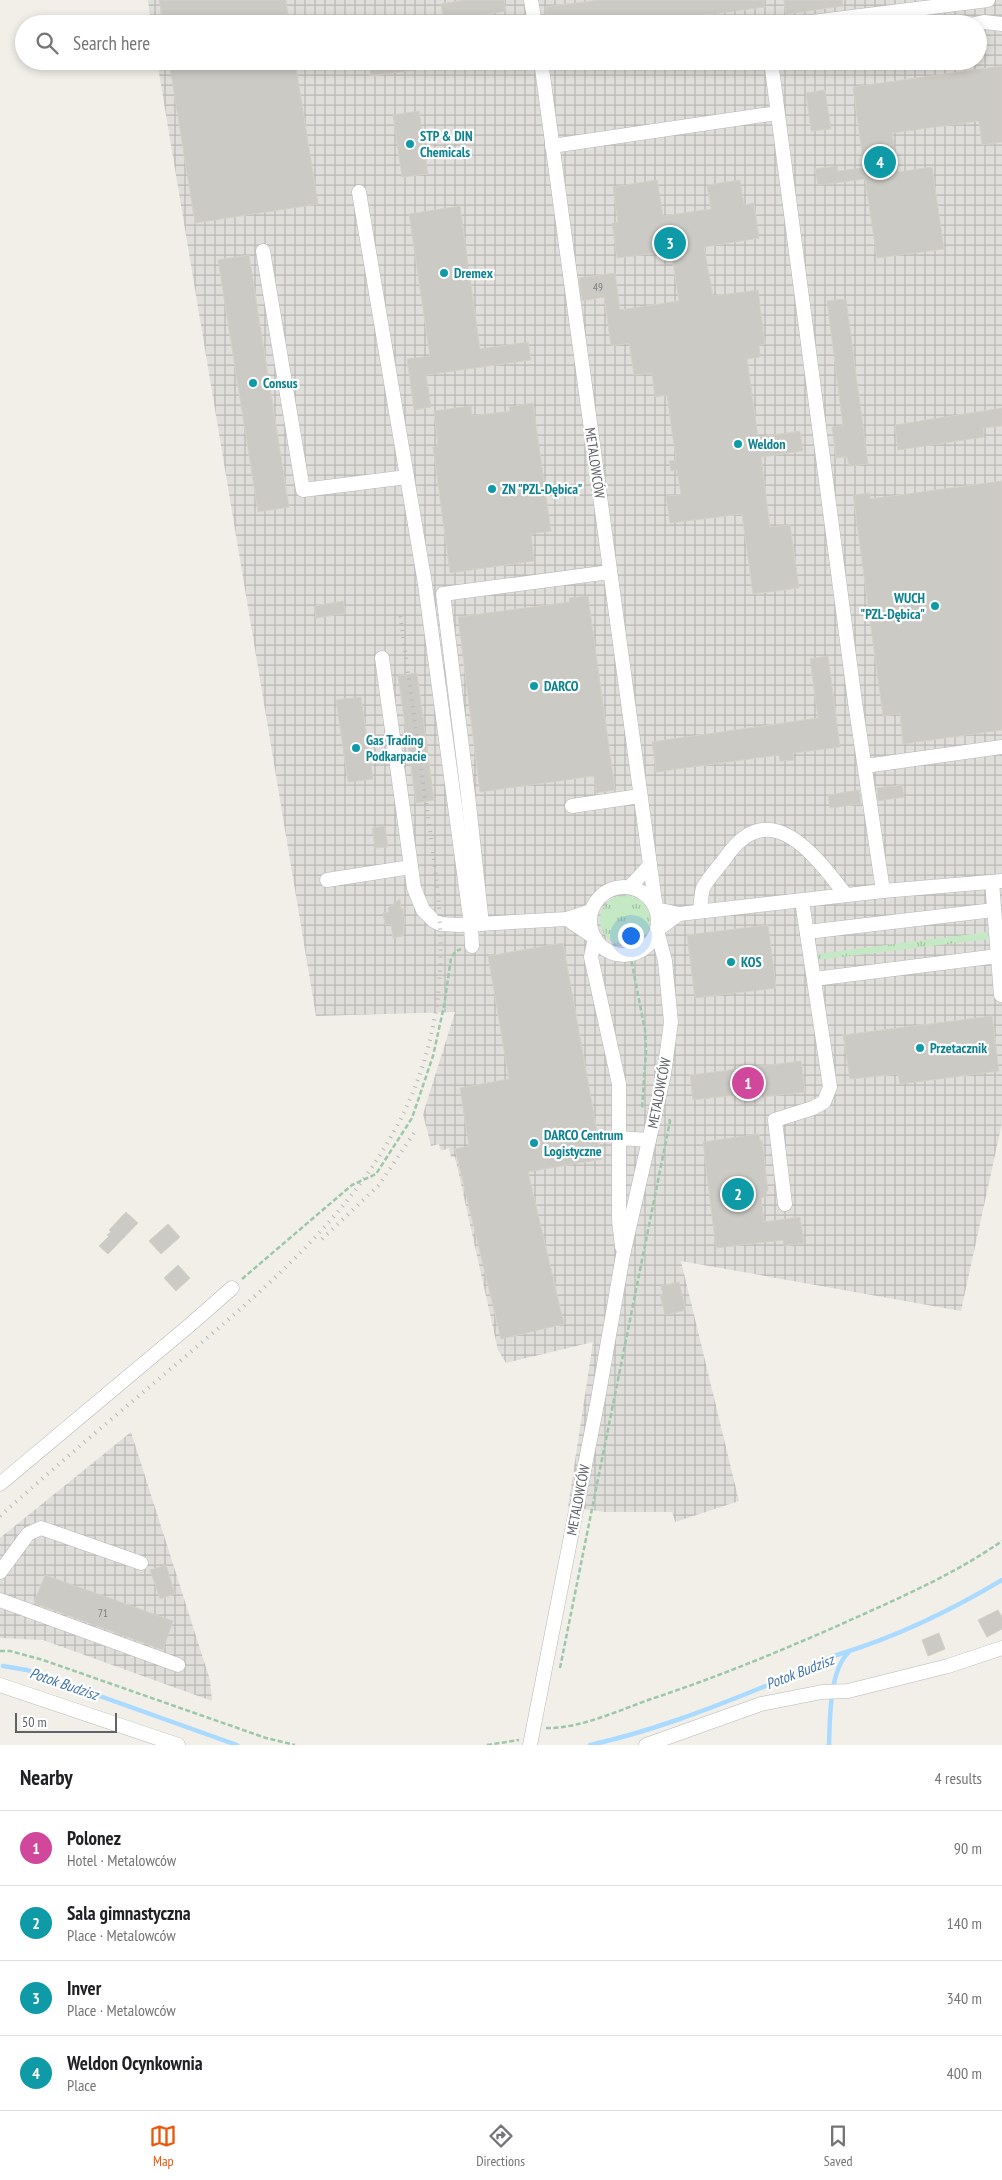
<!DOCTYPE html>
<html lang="en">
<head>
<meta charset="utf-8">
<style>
	:root { --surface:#fff; --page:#f2f2f2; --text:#202124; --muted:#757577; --line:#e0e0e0; --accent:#ea580c }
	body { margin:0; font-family:"PT Sans Narrow",sans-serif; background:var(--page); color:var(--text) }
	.scale { position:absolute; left:15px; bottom:12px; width:102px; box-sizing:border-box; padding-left:5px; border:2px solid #5f6368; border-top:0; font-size:14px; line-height:18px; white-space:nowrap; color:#5f6368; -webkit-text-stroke:4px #fff; paint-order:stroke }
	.you { position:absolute; left:630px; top:935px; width:18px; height:18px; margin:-12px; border:4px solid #fff; border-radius:50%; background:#1a73e8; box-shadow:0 0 0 8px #1a73e833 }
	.badge { display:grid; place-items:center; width:32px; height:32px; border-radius:50%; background:var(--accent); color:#fff; font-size:16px; font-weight:700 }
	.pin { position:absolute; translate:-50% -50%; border:2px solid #fff; box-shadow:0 1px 5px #0006 }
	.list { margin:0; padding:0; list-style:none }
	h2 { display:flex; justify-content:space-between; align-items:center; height:65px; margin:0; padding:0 20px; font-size:21px }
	h2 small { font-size:16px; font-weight:400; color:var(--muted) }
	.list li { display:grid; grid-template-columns:32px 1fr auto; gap:15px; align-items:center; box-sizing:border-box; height:75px; padding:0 20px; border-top:1px solid var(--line) }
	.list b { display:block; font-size:19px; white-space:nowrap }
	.list p { margin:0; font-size:16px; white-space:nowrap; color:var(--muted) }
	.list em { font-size:16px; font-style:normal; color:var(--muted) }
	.icon { flex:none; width:28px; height:28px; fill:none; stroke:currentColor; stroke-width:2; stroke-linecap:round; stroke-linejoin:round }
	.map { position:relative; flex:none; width:1002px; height:1745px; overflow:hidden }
	.search { position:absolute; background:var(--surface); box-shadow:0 2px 8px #0003; left:15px; right:15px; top:15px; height:55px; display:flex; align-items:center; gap:12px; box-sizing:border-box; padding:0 18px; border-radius:28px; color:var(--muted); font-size:19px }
	.sheet { height:365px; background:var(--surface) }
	nav { display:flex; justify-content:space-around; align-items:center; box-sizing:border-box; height:70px; border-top:1px solid var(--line); background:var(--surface); font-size:14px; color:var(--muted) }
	nav a { display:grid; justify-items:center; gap:2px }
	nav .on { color:var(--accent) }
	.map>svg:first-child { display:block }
	.industrial { fill:url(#industrial-grid) }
	.grass { fill:url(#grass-tufts) }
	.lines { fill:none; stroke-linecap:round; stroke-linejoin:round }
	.stream { stroke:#aadaff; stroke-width:4.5 }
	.building { fill:#cccac5; stroke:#d6d1c6 }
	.minor-casing { stroke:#b5b8bc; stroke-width:15 }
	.path { stroke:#9cc7a9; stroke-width:2.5; stroke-dasharray:5 2.5; stroke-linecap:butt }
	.minor { stroke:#fff; stroke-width:14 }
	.rail { stroke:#b6b7b8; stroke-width:4; stroke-dasharray:1 6; stroke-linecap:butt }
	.culture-dot { fill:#0f9aa8; stroke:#fff; stroke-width:2 }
	.labels { text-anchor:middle; stroke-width:4.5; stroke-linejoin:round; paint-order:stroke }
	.number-label { font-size:11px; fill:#7a7d7f }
	.culture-label { font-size:14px; font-weight:bold; fill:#0d838f; stroke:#fff; text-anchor:start }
	.street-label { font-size:14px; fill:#5f6368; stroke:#fff }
	.water-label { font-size:15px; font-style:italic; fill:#4174aa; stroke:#fff }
</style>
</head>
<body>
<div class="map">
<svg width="1002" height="1745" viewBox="0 0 1002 1745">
	<defs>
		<pattern id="industrial-grid" width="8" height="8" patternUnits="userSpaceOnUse" patternTransform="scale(1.25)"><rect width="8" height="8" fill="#e0deda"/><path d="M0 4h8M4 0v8" fill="none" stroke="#b9b8b5"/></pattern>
		<pattern id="grass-tufts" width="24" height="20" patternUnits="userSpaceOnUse" patternTransform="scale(1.25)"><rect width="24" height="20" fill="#c5e8c5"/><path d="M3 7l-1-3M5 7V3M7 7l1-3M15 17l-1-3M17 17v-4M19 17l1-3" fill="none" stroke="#a3c0a4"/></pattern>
	</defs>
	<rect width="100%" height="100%" fill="#f1efe8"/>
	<!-- industrial -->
	<g class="industrial">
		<polygon points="148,0 1002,0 1002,1123 961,1311 681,1261 739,1501 675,1522 672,1512 605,1512 568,1507 593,1342 506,1363 498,1350 455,1157 451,1157 449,1148 441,1151 439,1144 431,1146 423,1114 455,1012 316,1016 157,61 978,61 978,24 151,24"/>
		<polygon points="131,1432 210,1680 212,1701 43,1640 0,1638 0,1538"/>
	</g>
	<!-- grass -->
	<g class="grass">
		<circle cx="625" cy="920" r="25"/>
		<polygon points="988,932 989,939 817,960 816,954"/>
	</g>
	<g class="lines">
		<!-- stream -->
		<g class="stream">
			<polyline points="3,1666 27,1670 237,1745"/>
			<path d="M590,1745C649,1732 707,1710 763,1687C789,1677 814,1663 840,1654C896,1637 952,1610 1002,1580"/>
			<path d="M829,1745C830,1719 829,1672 848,1653"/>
		</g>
	</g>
	<!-- building -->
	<g class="building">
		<polygon points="159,0 286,0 289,24 163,24"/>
		<polygon points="464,0 504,0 506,11 444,21 441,4"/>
		<polygon points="599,0 764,0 765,7 638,24 548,24 545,7"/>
		<polygon points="784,0 842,0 843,6 786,14"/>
		<polygon points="169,61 295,61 318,204 195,223"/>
		<polygon points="369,61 428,61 428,68 371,76"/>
		<polygon points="1002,66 1002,142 982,145 979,121 892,133 898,172 932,167 944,249 877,258 865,179 818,185 815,169 837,166 838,171 864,168 853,87"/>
		<polygon points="825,90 831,129 811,131 806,93"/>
		<polygon points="419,111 428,174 402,177 393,115"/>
		<polygon points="657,180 663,216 711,209 707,185 740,180 744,205 754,203 759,238 704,247 713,296 758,290 765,344 759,345 760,357 747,359 758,437 800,431 803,451 761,457 770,527 790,525 799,588 753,594 742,514 670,523 666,496 681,495 677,470 671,471 669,461 676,460 667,395 655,397 652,373 634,375 629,343 611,346 604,297 582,301 579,278 615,273 620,310 679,301 671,251 617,258 612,223 618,222 613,187"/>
		<polygon points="460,206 480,349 528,342 531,360 426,375 431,407 414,410 407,359 430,356 409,214"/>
		<polygon points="249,255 289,507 258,512 218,260"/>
		<polygon points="846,299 868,464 849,466 847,457 836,458 832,427 843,426 827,301"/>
		<polygon points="533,403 551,531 531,534 534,561 450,573 433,447 438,446 434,411 471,406 472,416 510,411 509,407"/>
		<polygon points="1002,408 1002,426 983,428 984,437 898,450 895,425"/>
		<polygon points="1002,481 1002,730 903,744 900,713 883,716 853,495 870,493 870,499"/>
		<polygon points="588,596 615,790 596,793 594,776 480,792 458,617 570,602 569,598"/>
		<polygon points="343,601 346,613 316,618 314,606"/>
		<polygon points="828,656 840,747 793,753 794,760 780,761 779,755 656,772 652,742 818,718 810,659"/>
		<polygon points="417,673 434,800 416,803 398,676"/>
		<polygon points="361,697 373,779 348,782 336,700"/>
		<polygon points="902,785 904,797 878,801 877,788"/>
		<polygon points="859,790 861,804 830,808 828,795"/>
		<polygon points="385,826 388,847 375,848 372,828"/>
		<polygon points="400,899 401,909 404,909 403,916 405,916 403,936 393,938 391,924 385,925 383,913 389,912 388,908"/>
		<polygon points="768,925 776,988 695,998 687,935"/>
		<polygon points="563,943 602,1159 528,1172 564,1324 501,1339 455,1149 469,1146 460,1088 509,1079 488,956"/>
		<polygon points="992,1016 999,1071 900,1084 898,1074 850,1079 843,1035"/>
		<polygon points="801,1061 805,1092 762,1097 761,1092 693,1100 690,1075"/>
		<polygon points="759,1134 760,1141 762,1140 768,1191 766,1191 767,1197 761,1198 764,1222 800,1217 804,1243 784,1246 783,1240 716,1248 703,1142"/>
		<polygon points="126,1212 138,1223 108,1254 99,1246 109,1236 107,1235 111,1232 109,1230"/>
		<polygon points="168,1224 180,1237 161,1254 149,1241"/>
		<polygon points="178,1265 190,1278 176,1291 164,1278"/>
		<polygon points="679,1282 686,1310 665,1315 660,1295 663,1295 661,1286"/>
		<polygon points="166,1565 175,1594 160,1599 150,1570"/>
		<polygon points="45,1575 173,1621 163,1650 34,1603"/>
		<polygon points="998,1610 1002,1617 1002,1629 987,1637 978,1620"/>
		<polygon points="939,1633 945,1649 928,1656 922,1640"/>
	</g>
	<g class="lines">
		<defs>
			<g id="minor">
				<polyline points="531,0 535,24"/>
				<polyline points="796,24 988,0"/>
				<polyline points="974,24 984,22 1002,24"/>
				<polyline points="541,61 656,909 679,914 883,891 1002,881"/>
				<polyline points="771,61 855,702 883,891"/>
				<polyline points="552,146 777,113"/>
				<polyline points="359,192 425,584 471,925 472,946"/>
				<polyline points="263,251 303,490 407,477"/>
				<polyline points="382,658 414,888 423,910 434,921 441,924 459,925 567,919 591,911"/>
				<polyline points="865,766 1002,747"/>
				<polyline points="572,806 640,796"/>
				<polyline points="327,880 411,867"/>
				<polyline points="992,882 1001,995"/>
				<circle cx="624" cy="921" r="34"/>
				<polyline points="630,887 650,865"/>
				<path d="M700,911C701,904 701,895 703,888C708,878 719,867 726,857C770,794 815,855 846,895"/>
				<polyline points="567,919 595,938 591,957 619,1084 619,1220 622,1247"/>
				<polyline points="482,924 468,795 443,594 610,572"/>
				<polyline points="807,932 994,910"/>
				<polyline points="814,979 998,956"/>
				<polyline points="619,1138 649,1140"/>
				<polyline points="785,1204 775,1120 813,1108 824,1102 830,1087 802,901"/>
				<polyline points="0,1484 191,1324 232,1288"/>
				<polyline points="0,1572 28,1534 41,1528 141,1563"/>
				<polyline points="0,1600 178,1665"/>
				<polyline points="0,1685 178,1745"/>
				<polyline points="530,1745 598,1399 623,1255 664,1074 671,1022 665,961 657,930 679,914"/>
				<polyline points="646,1745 761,1704 822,1692 848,1691 948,1666 1002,1648"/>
			</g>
		</defs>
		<!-- minor casing -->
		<use href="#minor" class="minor-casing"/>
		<!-- path -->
		<g class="path">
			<polyline points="630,954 645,1030 646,1051 642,1109"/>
			<polyline points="242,1279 352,1185 376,1174 412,1118 433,1056 444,1006 451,958 456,951 461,949"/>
			<polyline points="0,1651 10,1651 43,1660 266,1738 295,1745"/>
			<polyline points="560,1668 670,1121 668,1117"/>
			<path d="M546,1728C579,1729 620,1710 651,1699C721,1676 788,1648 855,1618C906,1595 956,1573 1002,1541"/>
			<polyline points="487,1745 519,1740"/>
		</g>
		<!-- minor -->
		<use href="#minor" class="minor"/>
		<!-- rail -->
		<g class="rail">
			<polyline points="322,1239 379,1185 414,1133"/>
			<path d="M0,1516C57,1465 115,1416 173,1367C300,1259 431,1151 440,971C443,914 434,859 426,803C417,741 409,678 400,615"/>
		</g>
	</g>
	<!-- markers -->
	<g class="culture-dot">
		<circle cx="410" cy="144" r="5"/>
		<circle cx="444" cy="273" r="5"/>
		<circle cx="253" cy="383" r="5"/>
		<circle cx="738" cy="444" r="5"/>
		<circle cx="492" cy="489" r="5"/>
		<circle cx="935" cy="606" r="5"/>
		<circle cx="534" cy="686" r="5"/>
		<circle cx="356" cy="748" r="5"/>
		<circle cx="731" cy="962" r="5"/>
		<circle cx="920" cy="1048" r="5"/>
		<circle cx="534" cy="1143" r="5"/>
	</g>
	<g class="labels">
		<!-- number labels -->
		<g class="number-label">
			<text x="598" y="291">49</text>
			<text x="103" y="1617">71</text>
		</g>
		<!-- culture labels -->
		<g class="culture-label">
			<text x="420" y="141">STP &amp; DIN<tspan x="420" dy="16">Chemicals</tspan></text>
			<text x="454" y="278">Dremex</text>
			<text x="263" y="388">Consus</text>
			<text x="748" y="449">Weldon</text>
			<text x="502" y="494">ZN "PZL-Dębica"</text>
			<text x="925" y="603" text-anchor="end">WUCH<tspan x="925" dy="16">"PZL-Dębica"</tspan></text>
			<text x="544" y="691">DARCO</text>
			<text x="366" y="745">Gas Trading<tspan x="366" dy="16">Podkarpacie</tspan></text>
			<text x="741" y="967">KOS</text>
			<text x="930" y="1053">Przetacznik</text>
			<text x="544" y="1140">DARCO Centrum<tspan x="544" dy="16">Logistyczne</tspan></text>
		</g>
		<!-- street labels -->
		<g class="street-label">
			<text transform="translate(595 463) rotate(82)" y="5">METALOWCÓW</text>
			<text transform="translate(659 1093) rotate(-79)" y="5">METALOWCÓW</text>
			<text transform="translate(578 1500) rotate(-79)" y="5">METALOWCÓW</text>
		</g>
		<!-- water labels -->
		<g class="water-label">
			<text transform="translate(800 1672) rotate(-21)" y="5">Potok Budzisz</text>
			<text transform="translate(64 1684) rotate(19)" y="5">Potok Budzisz</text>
		</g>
	</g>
</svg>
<div class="scale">50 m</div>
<div class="you"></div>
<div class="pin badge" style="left:748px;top:1083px;background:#d1479c">1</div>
<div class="pin badge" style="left:738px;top:1194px;background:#0f9aa8">2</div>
<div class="pin badge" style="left:670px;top:243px;background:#0f9aa8">3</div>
<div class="pin badge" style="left:880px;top:162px;background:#0f9aa8">4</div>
<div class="search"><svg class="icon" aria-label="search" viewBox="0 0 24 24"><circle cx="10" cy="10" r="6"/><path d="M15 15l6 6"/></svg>Search here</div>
</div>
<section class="sheet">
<h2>Nearby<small>4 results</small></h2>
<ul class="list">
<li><span class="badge" style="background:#d1479c">1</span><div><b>Polonez</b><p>Hotel · Metalowców</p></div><em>90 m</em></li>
<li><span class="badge" style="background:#0f9aa8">2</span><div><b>Sala gimnastyczna</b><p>Place · Metalowców</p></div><em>140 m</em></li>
<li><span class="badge" style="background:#0f9aa8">3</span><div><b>Inver</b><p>Place · Metalowców</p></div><em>340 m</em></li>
<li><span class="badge" style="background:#0f9aa8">4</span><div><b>Weldon Ocynkownia</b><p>Place</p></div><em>400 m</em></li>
</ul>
</section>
<nav>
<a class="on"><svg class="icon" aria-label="map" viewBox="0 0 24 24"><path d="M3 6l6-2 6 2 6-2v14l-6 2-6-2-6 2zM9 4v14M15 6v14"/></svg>Map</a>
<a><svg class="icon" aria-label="directions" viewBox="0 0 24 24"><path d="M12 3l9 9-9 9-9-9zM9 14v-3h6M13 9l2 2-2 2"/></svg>Directions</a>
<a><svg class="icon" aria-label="saved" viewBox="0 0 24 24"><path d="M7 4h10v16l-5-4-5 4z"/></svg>Saved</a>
</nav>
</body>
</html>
